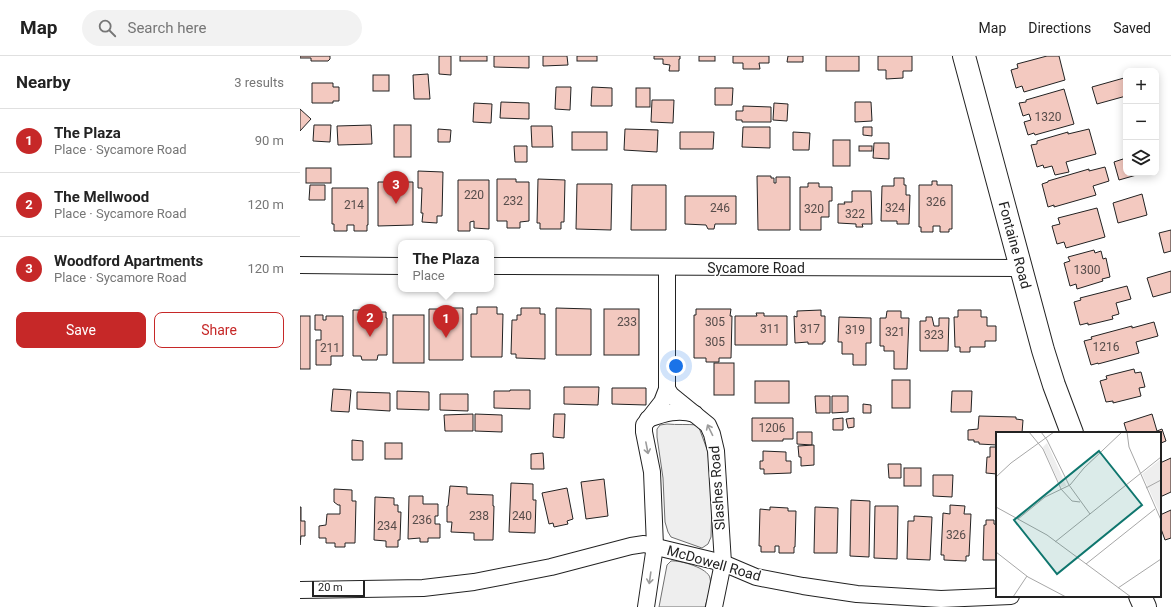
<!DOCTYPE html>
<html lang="en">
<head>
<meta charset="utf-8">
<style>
	:root { --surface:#fff; --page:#f2f2f2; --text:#222; --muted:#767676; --line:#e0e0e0; --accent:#c62828 }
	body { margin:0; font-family:Roboto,sans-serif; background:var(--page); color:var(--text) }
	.controls { position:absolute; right:12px; top:12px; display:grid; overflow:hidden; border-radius:8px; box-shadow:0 2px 10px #0003 }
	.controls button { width:36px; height:36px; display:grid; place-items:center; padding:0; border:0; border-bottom:1px solid var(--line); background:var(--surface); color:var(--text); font:20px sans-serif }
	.scale { position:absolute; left:12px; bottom:10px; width:53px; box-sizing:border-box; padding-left:4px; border:2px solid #222; border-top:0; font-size:11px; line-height:14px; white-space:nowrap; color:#222; -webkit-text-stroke:3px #fff; paint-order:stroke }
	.you { position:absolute; left:376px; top:310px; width:14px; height:14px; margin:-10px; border:3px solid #fff; border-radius:50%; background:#1a73e8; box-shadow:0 0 0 6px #1a73e833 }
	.badge { display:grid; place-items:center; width:26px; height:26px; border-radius:50%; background:var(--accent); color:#fff; font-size:13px; font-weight:700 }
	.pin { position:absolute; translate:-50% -33px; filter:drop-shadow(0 1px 2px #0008) }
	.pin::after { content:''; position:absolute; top:21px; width:14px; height:12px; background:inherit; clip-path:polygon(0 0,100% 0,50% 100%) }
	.popup { position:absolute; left:98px; top:184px; width:96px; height:52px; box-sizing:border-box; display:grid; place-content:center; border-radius:8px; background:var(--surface); filter:drop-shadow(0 1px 3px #0005); font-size:13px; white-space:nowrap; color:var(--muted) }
	.popup b { font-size:15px; color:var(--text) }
	.popup::after { content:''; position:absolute; left:50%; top:100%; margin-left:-8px; border:8px solid transparent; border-top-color:var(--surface) }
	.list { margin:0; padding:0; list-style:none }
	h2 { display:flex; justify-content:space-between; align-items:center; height:52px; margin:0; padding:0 16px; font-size:17px }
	h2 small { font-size:13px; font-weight:400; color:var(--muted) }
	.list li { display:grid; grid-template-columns:26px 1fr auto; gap:12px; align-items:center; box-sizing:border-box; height:64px; padding:0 16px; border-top:1px solid var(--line) }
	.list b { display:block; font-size:15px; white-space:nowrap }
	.list p { margin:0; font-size:13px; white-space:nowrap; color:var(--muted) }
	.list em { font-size:13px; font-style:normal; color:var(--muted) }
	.actions { display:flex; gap:8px; padding:12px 16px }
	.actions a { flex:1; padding:9px 0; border:1px solid var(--accent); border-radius:8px; text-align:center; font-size:14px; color:var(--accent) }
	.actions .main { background:var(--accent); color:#fff }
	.icon { flex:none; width:22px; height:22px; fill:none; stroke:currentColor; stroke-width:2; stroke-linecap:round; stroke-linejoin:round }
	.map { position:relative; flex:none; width:871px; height:551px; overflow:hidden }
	header { display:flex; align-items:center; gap:24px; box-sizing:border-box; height:56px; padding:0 20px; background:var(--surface); border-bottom:1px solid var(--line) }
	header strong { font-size:19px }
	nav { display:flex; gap:22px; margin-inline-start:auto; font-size:14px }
	.search { width:280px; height:36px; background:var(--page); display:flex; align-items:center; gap:10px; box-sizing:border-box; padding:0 14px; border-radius:22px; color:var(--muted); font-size:15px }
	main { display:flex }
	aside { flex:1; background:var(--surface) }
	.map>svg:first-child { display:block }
	.green { fill:#eee; stroke:#6f6f6f }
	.building { fill:#f3c9c0; stroke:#222 }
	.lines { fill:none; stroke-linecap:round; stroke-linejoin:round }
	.street-casing { stroke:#222; stroke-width:18 }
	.secondary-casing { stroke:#222; stroke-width:24 }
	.street { stroke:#fff; stroke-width:16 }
	.secondary { stroke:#fff; stroke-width:22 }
	.oneway { stroke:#9c9c9c }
	.labels { text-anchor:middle; stroke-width:3; stroke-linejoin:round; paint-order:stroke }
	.number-label { font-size:12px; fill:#564c4a }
	.street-label { font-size:14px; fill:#222; stroke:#fff }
	.inset-road { fill:none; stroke:#a7a7a7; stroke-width:1 }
	.view { fill:#0f766e; fill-opacity:0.15; stroke:#0f766e; stroke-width:2 }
	.inset-edge { fill:none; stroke:#222; stroke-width:2 }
</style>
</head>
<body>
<header>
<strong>Map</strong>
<div class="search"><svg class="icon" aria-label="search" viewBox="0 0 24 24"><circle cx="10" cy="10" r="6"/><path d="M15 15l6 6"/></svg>Search here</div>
<nav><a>Map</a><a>Directions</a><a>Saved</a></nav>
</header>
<main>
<aside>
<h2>Nearby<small>3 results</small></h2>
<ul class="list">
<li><span class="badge">1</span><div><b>The Plaza</b><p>Place · Sycamore Road</p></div><em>90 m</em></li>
<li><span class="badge">2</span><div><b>The Mellwood</b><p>Place · Sycamore Road</p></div><em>120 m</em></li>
<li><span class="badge">3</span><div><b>Woodford Apartments</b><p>Place · Sycamore Road</p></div><em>120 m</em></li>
</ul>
<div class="actions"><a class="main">Save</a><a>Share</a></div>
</aside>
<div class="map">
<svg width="871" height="551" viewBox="0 0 871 551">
	<rect width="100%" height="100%" fill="#fff"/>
	<!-- green -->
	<g class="green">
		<path d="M367,368C377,369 387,368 398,369L408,396L412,447L411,481L408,488L402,492L371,481L368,476L365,466L363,422L357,381V373L360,369Z"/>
		<path d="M371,505C380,504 408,512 410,522C412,529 407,544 405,551H359L367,509Z"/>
	</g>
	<!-- building -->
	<g class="building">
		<polygon points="0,0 30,0 30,3 28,5 11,5 11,2 0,2"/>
		<polygon points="139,0 151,0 151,19 139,18"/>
		<rect x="160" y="0" width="27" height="5"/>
		<polygon points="194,0 229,0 229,12 194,11"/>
		<polygon points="243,0 267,0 268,9 243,10"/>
		<rect x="277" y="0" width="20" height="5"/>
		<polygon points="354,0 380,0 380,3 379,3 379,15 369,15 370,9 363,8 363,3 354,3"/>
		<rect x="399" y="0" width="16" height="5"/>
		<polygon points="433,0 469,0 469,7 459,7 460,13 443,13 443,7 433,7"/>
		<polygon points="488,0 503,0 503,6 487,6"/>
		<rect x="526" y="0" width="33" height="15"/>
		<polygon points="578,0 612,0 612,15 603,15 603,22 586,23 586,14 578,14"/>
		<polygon points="747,0 759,0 765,24 724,36 722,30 716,32 711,14 718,12 717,8"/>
		<rect x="73" y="19" width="16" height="16"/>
		<polygon points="113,19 128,18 130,43 114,43"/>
		<polygon points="824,22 826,30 826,40 797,48 792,31"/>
		<polygon points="12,27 33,27 33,31 39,31 39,45 33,45 33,47 12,47"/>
		<polygon points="256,31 271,31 270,54 255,53"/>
		<polygon points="292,31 312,32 312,50 291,50"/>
		<rect x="336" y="32" width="14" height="19"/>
		<polygon points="415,32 433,32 432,49 415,49"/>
		<polygon points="764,33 774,68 735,79 734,77 728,79 724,66 731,64 729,58 723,60 719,47 726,46 726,44"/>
		<polygon points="352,44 374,44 373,67 351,66"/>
		<polygon points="201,46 229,47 229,63 200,62"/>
		<polygon points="555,46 571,46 572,65 555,66"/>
		<polygon points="174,47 192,48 191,67 173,66"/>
		<polygon points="474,47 488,48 487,65 473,64"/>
		<polygon points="443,50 471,51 471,66 442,66 442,64 436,64 436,55 443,55"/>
		<polygon points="0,53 11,63 0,75"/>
		<polygon points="14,69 31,69 30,86 13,85"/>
		<polygon points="71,69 72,88 38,89 37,70"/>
		<rect x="94" y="69" width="17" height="32"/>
		<polygon points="231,70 252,70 253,91 232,91"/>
		<polygon points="443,71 470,71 470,92 442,91"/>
		<polygon points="563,71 572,71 572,80 563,79"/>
		<polygon points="138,73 151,74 150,86 138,86"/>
		<polygon points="325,73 358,74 357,96 324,94"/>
		<polygon points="789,73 796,98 766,106 769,116 755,119 752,110 744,112 743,109 737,111 731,89 737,88 737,85 768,76 768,78"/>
		<rect x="272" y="76" width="35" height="18"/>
		<polygon points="380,76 414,76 413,93 380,93"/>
		<polygon points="493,76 510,77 509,94 493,94"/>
		<rect x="533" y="84" width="17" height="26"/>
		<polygon points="574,87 589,87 589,103 573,102"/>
		<polygon points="214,90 227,90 227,106 215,106"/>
		<rect x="559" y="90" width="13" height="5"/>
		<polygon points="826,102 826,117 840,118 819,124 814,106"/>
		<polygon points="805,111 809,125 793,130 796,139 754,151 754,149 748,151 742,128 748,126 748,125 789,113 789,115"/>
		<rect x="6" y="112" width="25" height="15"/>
		<polygon points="118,115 143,116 142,160 137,160 137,167 122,166 123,157 121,157 122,132 118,132"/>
		<polygon points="457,120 471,120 471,122 474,122 474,127 476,127 476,121 490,121 490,174 458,174"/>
		<polygon points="594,122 604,122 604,129 606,129 606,139 610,139 609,168 597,168 597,165 581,165 582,130 594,130"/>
		<polygon points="197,123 216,123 216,126 229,126 229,165 220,166 220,172 207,172 207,165 197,165"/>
		<polygon points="238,123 265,124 264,166 261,166 261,173 240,173 240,167 237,167"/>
		<polygon points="158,124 189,124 189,173 174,172 174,165 170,166 170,175 158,175"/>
		<polygon points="632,125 637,125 637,129 652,129 652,173 649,173 649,176 640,176 640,170 633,170 633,176 621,176 621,171 619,171 619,129 632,129"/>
		<polygon points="78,126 113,126 113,169 78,170"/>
		<polygon points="508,127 519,127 519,131 532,131 532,145 529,145 529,161 521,161 521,174 500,174 500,131 508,131"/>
		<polygon points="277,128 312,128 311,174 276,173"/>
		<polygon points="10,129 25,129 25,144 9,144"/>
		<polygon points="332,129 366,129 366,174 331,174"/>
		<polygon points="32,132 68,132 68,169 67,169 67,175 54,175 54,169 47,169 47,175 34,175 34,168 32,168"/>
		<polygon points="552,135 571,135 572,168 562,168 563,171 556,171 556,168 538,167 538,148 545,148 544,146 552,146"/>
		<polygon points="842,138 847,159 818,167 813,147"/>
		<polygon points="385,140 436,140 436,168 415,168 414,173 408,173 406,169 385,168"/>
		<polygon points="797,152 805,181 766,192 764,186 757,188 752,170 760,168 758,162"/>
		<polygon points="871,174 871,195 864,197 859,177"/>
		<polygon points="794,194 795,197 801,195 803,203 806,202 810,221 802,223 803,225 777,233 776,228 770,230 764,207 770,205 768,201"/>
		<polygon points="871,215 871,236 853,241 847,222"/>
		<polygon points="827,230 831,243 816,247 819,258 812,260 813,263 788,269 788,267 780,269 774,246 781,244 780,242"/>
		<polygon points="177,251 197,251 197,258 203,258 202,301 171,301 171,258 177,258"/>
		<polygon points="148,252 163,252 163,304 129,304 129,253 143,253 143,259 148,259"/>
		<polygon points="221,252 240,252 240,258 245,258 245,303 216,302 216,298 211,298 212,264 217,264 217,259 221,259"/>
		<polygon points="256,252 291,253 291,299 256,299"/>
		<rect x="304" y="253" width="35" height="46"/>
		<polygon points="396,253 431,253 430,260 432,260 431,302 419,302 419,306 406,306 406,302 394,302 394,259 396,259"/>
		<polygon points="53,254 67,254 67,262 73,262 73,256 86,256 86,262 87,262 87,299 78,299 77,304 62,304 61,300 53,300"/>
		<polygon points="521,254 521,260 525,260 525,286 523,286 523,288 508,288 508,286 495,287 494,260 497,261 497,255"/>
		<polygon points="658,254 681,254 681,261 687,261 687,270 696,270 696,285 685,285 685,291 670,291 670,296 660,296 660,291 655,291 654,261 658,261"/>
		<polygon points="587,255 601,255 601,262 609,262 607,313 594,313 594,295 584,295 584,290 580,290 580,262 586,262"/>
		<polygon points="456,257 464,257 464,260 487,260 487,289 435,289 435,260 457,260"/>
		<polygon points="15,259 23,259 23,264 26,264 26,260 43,260 43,300 31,300 31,309 16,309 16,284 21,284 21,274 15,274"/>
		<rect x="93" y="259" width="31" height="48"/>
		<rect x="0" y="260" width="10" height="53"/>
		<polygon points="539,261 571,262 571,287 566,287 566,309 553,309 553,298 542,298 542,286 538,286"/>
		<polygon points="626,261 632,261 634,270 639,270 639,262 649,262 648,295 620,295 620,265 626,265"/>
		<polygon points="854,266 858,280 836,286 839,297 798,308 798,307 791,309 784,285 792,283 791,281 832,270 832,272"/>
		<rect x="414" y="307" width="20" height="32"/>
		<polygon points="834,313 835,317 841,316 845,331 839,332 841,340 813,347 813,345 806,346 800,325 807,323 806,320"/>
		<rect x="592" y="324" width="18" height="28"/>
		<rect x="455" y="325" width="34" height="22"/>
		<polygon points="264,331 299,331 298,349 264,348"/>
		<polygon points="312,332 346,332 346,349 312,348"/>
		<polygon points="33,333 51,334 49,356 31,355"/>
		<polygon points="210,334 230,334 230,353 194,352 194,335 210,335"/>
		<polygon points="97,335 129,336 129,354 97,353"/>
		<polygon points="652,335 672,335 671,356 651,356"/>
		<polygon points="57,336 90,337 90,355 57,353"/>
		<polygon points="140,338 168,338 168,355 140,354"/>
		<polygon points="515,340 530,340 530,357 516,357"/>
		<polygon points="532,340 548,340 548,356 532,357"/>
		<polygon points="563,348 571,349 571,357 563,357"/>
		<polygon points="173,358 173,375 145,375 144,359"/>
		<polygon points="175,358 202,359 202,376 175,375"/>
		<polygon points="254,358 265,358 264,382 253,381"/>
		<polygon points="852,358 857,375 862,373 866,385 861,387 862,388 860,389 860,377 826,377 827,377 824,367"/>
		<polygon points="679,360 716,361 716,363 723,364 722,377 697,377 697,389 679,388 679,386 674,386 674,384 668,384 668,374 678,373"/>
		<polygon points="452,362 493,362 493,383 483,383 483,385 452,385"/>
		<polygon points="543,362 543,374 533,374 533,363"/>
		<polygon points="554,362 554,371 548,372 546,363"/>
		<polygon points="497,376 512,376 512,389 497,388"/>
		<polygon points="52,384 63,385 63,404 52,404"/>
		<rect x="85" y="387" width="17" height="16"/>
		<polygon points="514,389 514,409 501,410 501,401 499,401 498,390"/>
		<polygon points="690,391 697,391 697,418 686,417 687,401 690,401"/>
		<polygon points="463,395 486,396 486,405 491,405 491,417 464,418 464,413 460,413 460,405 463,405"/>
		<polygon points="243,397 244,413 231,413 231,398"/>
		<polygon points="871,402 871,436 860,441 860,407"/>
		<polygon points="588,408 601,408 601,422 589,422"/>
		<rect x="604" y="412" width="17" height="18"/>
		<polygon points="633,419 653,419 652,441 633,440"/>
		<polygon points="304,423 308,460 286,463 281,426"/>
		<polygon points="211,427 233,428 233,444 236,444 235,477 209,476"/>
		<polygon points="150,430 167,431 167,438 193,439 193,450 194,450 193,484 174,484 174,477 151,476 152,466 147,466 147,450 148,450"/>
		<polygon points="267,432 273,463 267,465 268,468 254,471 253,467 249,468 242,437"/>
		<polygon points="34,433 52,434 52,445 56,445 55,487 45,487 45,491 35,491 35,487 26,487 26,482 19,482 19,470 26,469 27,458 40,458 40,449 38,449 34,446"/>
		<polygon points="109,440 123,440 123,448 138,448 138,460 135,460 135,468 140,468 140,482 128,482 128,486 120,486 120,482 108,483"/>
		<polygon points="75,441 94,442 94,449 98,449 98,456 101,456 100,484 98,484 98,491 86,491 86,485 74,484"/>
		<polygon points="551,444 570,445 569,501 550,500"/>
		<polygon points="650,449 665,450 664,458 671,458 669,500 666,500 666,505 644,504 644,499 641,499 643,457 650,458"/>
		<polygon points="575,450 598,450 597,503 574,502"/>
		<polygon points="0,451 1,451 1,465 5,465 5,480 1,480 0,489"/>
		<polygon points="470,451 488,452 488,455 496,455 495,491 494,491 494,497 479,497 479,490 475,490 475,496 461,496 461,490 459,490 460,453 470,454"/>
		<polygon points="515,451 538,452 537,497 514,497"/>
		<polygon points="871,454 871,482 865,484 860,470 860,459"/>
		<polygon points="614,460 632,461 630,504 607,503 608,465 614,465"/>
		<polygon points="686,464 694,464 694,468 697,469 697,504 683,504 684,469 686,469"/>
	</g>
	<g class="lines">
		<defs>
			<g id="street">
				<polyline points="0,209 101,210"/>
				<polyline points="191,210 721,212"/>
				<polyline points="367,333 371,339 408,369 412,378 416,395 423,507 414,551"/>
				<path d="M348,363C365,357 378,353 395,358"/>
				<polyline points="0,534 123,532 174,526 251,511 331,490 344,488 423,507 456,521 503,530 557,538 641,543 711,540"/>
				<polyline points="346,551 355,490 352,416 344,376 344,369 362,346 367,333 367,211"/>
			</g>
			<g id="secondary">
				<polyline points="664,0 743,294 754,329 772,377"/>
				<polyline points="840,540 845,551"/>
			</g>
		</defs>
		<!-- street casing -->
		<use href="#street" class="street-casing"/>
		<!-- secondary casing -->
		<use href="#secondary" class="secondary-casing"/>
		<!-- street -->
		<use href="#street" class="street"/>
		<!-- secondary -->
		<use href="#secondary" class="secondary"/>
	</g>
	<!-- one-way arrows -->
	<defs><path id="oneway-shaft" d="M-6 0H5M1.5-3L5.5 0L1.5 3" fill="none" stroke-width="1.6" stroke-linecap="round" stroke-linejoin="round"/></defs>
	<g class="oneway">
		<use href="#oneway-shaft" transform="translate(410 374) rotate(-116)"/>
		<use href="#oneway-shaft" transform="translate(347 392) rotate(79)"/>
		<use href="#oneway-shaft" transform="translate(350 522) rotate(98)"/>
	</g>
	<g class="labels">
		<!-- number labels -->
		<g class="number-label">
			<text x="748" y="65">1320</text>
			<text x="174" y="143">220</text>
			<text x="213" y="149">232</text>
			<text x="636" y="150">326</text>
			<text x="54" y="153">214</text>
			<text x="420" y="156">246</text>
			<text x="595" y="156">324</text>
			<text x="514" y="157">320</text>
			<text x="555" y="162">322</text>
			<text x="787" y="218">1300</text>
			<text x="327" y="270">233</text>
			<text x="415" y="270">305</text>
			<text x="470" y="277">311</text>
			<text x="510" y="277">317</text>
			<text x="555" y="278">319</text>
			<text x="595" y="280">321</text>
			<text x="634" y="283">323</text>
			<text x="415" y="290">305</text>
			<text x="806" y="295">1216</text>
			<text x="30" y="296">211</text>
			<text x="472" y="376">1206</text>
			<text x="179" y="464">238</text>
			<text x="222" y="464">240</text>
			<text x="122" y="468">236</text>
			<text x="87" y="474">234</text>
			<text x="656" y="483">326</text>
		</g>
		<!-- street labels -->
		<g class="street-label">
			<text transform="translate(715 189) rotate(75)" y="5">Fontaine Road</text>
			<text x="456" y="217">Sycamore Road</text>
			<text transform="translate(417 432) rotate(-94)" y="5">Slashes Road</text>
			<text transform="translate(414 507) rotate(16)" y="5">McDowell Road</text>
		</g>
	</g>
	<!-- overview -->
	<g transform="translate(696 376)">
		<rect width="165" height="165" fill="#fff"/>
		<path d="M51,11L70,53V54L65,55L47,15ZM165,27V84L146,42Z" fill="#eee"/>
		<path class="inset-road" d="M33,0L47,17L65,57L76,69L84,70M45,0L51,8L73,53L94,82M131,0L133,15L165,88M0,45L15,31L58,0M150,56L165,48M0,75L51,103L135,165M22,87L49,65L74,53L88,36L126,0M59,110L165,25M0,120L32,145L70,165M90,132L159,77M122,156L165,127M17,165L31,144"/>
		<path class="view" d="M103,19L146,73L61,142L18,88Z"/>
		<rect width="165" height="165" class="inset-edge"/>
	</g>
</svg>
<div class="controls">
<button>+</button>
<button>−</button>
<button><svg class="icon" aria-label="layers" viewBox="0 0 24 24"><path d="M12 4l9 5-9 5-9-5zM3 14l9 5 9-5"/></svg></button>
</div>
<div class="scale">20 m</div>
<div class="you"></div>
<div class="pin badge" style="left:146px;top:282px">1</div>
<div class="popup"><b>The Plaza</b>Place</div>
<div class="pin badge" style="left:70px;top:281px">2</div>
<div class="pin badge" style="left:96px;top:148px">3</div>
</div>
</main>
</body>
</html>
